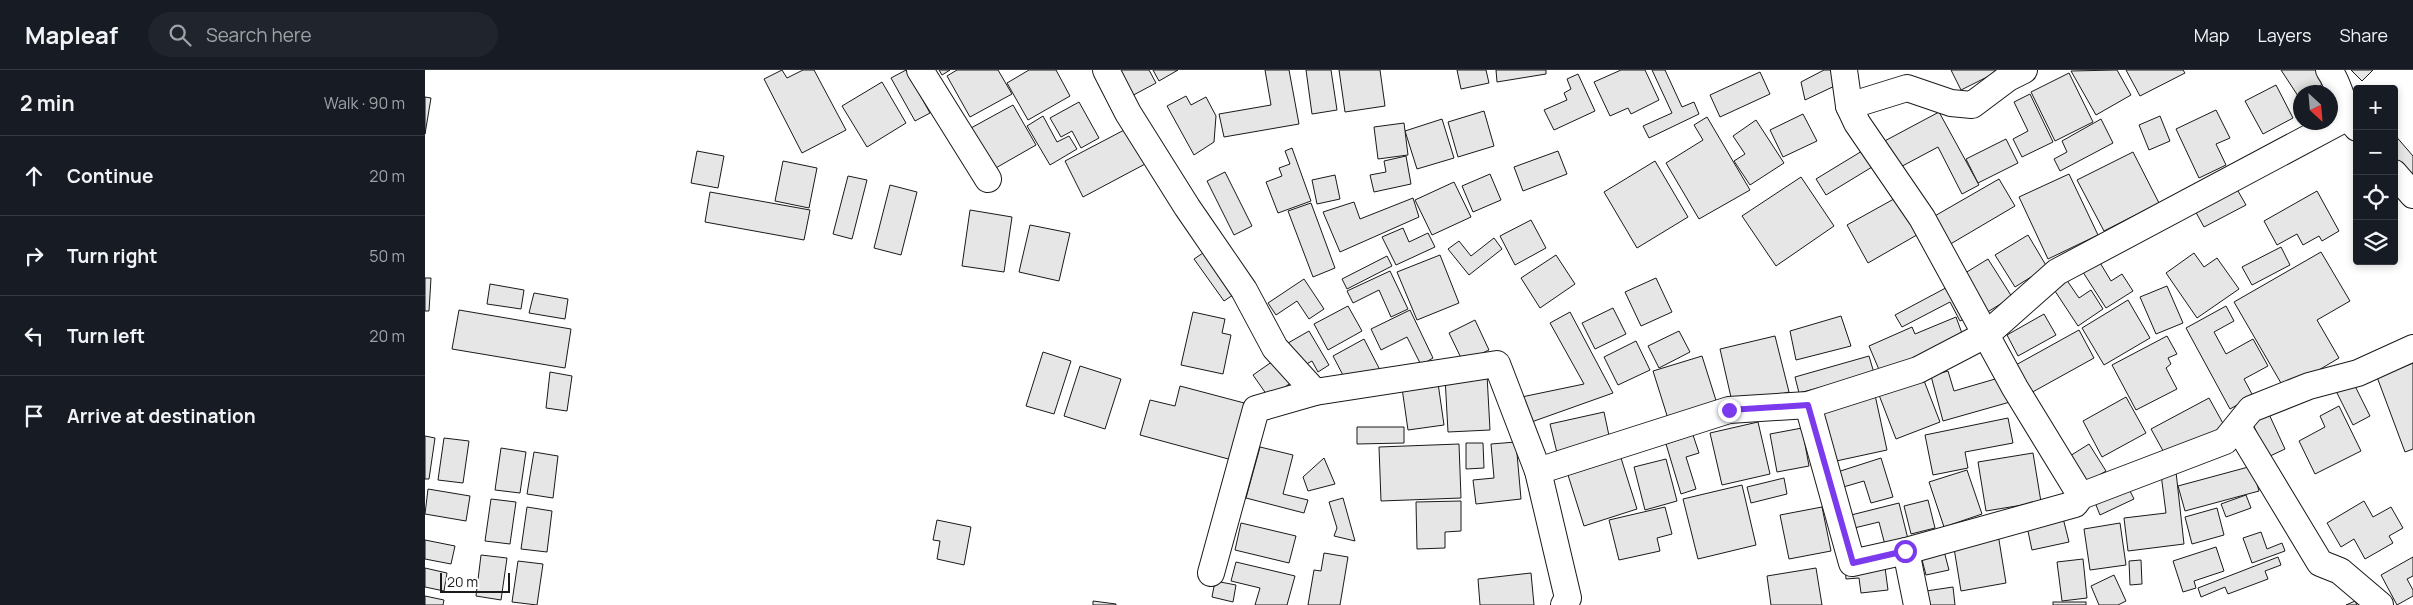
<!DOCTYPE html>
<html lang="en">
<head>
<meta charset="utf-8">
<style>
	:root { --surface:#171b24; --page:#20242c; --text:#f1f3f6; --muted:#9ea1a6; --line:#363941 }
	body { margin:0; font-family:Manrope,sans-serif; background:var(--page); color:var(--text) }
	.controls { position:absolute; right:15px; top:15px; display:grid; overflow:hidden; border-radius:5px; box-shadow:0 2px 8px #0003 }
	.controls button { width:45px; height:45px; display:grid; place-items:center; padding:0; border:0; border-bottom:1px solid var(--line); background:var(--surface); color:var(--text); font:25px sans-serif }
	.compass { position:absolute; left:1868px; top:15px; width:45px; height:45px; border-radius:50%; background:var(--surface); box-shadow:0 2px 8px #0003; rotate:154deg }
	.scale { position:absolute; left:15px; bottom:12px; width:70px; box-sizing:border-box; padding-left:5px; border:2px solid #1a1a1a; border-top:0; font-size:14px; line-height:18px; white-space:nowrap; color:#1a1a1a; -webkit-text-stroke:4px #fff; paint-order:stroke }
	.stop { position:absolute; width:15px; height:15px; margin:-11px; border:4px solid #7c3aed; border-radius:50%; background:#fff }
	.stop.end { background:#7c3aed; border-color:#fff; box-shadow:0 1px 5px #0008 }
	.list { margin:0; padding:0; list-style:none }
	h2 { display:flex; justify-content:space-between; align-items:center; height:65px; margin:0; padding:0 20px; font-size:21px }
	h2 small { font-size:16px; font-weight:400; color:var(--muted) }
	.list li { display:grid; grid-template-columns:32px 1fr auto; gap:15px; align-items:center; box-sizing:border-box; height:80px; padding:0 20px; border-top:1px solid var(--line) }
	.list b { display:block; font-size:19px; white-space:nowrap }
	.list em { font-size:16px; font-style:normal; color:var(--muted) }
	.icon { flex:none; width:28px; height:28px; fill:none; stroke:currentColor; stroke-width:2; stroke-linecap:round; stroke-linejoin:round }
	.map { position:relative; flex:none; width:1988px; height:535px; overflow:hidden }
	header { display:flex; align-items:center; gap:30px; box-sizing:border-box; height:70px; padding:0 25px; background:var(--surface); border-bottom:1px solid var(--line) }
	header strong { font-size:24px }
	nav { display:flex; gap:28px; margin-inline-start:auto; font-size:18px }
	.search { width:350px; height:45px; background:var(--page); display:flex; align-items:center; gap:12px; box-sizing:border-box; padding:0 18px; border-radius:28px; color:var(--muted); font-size:19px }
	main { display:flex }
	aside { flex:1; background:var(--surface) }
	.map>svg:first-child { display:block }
	.building { fill:#e6e6e6; stroke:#1a1a1a }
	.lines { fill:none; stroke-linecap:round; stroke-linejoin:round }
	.minor-casing { stroke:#1a1a1a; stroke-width:28 }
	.minor { stroke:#fff; stroke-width:26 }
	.route { stroke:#7c3aed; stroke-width:6 }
</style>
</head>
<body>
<header>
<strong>Mapleaf</strong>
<div class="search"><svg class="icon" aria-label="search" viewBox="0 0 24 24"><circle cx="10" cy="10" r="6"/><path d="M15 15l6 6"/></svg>Search here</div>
<nav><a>Map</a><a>Layers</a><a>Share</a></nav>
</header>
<main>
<aside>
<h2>2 min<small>Walk · 90 m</small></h2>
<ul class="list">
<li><svg class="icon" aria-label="ahead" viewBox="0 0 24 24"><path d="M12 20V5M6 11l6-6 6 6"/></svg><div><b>Continue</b></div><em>20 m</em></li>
<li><svg class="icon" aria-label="right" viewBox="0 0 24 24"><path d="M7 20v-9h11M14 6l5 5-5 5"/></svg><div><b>Turn right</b></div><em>50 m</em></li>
<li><svg class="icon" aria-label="left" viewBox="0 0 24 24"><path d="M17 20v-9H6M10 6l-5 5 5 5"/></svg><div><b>Turn left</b></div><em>20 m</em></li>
<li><svg class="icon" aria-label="arrive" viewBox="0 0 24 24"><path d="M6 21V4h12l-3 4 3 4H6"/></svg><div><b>Arrive at destination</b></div></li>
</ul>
</aside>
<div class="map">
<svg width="1988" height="535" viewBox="0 0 1988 535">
	<rect width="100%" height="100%" fill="#fff"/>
	<!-- building -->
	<g class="building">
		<polygon points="357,0 362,8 378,0 389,0 421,60 377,83 339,9"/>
		<polygon points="481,0 505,43 490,51 466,8"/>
		<polygon points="514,0 525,0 517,5"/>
		<polygon points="532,0 573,0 587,24 545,47 522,6"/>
		<polygon points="604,0 631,0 645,26 603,50 582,13"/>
		<polygon points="685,0 724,0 731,13 701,29"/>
		<polygon points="728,0 753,0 734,11"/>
		<polygon points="840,0 864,0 874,54 799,67 794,44 846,35"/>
		<polygon points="881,0 906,0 912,40 887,44"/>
		<polygon points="914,0 955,0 960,36 920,42"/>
		<polygon points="1032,0 1061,0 1064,13 1036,19"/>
		<polygon points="1071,0 1121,0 1121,4 1072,12"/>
		<polygon points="1196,0 1220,0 1234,30 1206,44 1203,38 1185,46 1169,12"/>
		<polygon points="1227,0 1240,0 1257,37 1269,32 1274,44 1224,68 1218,56 1247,43"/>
		<polygon points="1399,0 1413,0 1416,13 1380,30 1376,12"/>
		<polygon points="1526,0 1571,0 1572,2 1536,20"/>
		<polygon points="1692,0 1706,25 1671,45 1646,1"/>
		<polygon points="1701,0 1758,0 1760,3 1715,26"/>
		<polygon points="1856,0 1897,0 1904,10 1885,22 1876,22 1875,29"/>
		<polygon points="1926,0 1948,0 1937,11"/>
		<polygon points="1335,2 1345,24 1295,47 1285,25"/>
		<polygon points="1644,3 1668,52 1630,71 1606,22"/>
		<polygon points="1153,4 1170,41 1129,60 1119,40 1142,30 1139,23 1146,19 1142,9"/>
		<polygon points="457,12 481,53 442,77 417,36"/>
		<polygon points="1851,15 1868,48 1838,64 1820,31"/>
		<polygon points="1605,24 1628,72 1597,87 1588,69 1603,61 1589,32"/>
		<polygon points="761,26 766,35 781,27 791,46 789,72 769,85 742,36"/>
		<polygon points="0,27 6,28 0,64"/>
		<polygon points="654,32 674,68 656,78 647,61 636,67 625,48"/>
		<polygon points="588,35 611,75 569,99 546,58"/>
		<polygon points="1791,40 1805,68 1791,74 1801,95 1774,108 1751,59"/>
		<polygon points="1059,41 1069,76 1033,87 1023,52"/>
		<polygon points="1514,42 1554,115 1537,124 1513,77 1468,101 1454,74"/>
		<polygon points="1378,44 1392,71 1358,87 1345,60"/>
		<polygon points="618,46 632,72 644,66 652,79 625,95 602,56"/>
		<polygon points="1735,46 1745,71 1724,80 1714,55"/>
		<polygon points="1282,47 1325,120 1274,149 1241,93 1278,70 1269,55"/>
		<polygon points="1017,49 1029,88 992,99 980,61"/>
		<polygon points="1676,49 1688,73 1635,101 1629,89 1642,82 1637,71"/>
		<polygon points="1331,50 1359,93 1325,115 1309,91 1320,84 1308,66"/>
		<polygon points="979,53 983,85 953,89 949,57"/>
		<polygon points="703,58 722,93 658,127 640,91"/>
		<polygon points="1969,64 1988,86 1988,118 1969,97"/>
		<polygon points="1581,69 1593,93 1553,113 1541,89"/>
		<polygon points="867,78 886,131 853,143 841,112 857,106 854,98 865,94 860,81"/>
		<polygon points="1442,78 1452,94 1401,125 1391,109"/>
		<polygon points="272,81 299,86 293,118 266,113"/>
		<polygon points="1133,81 1142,104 1098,121 1089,97"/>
		<polygon points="1708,82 1734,133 1679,161 1652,110"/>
		<polygon points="981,86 986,114 949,122 945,105 961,102 959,91"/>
		<polygon points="358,91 392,98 384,138 350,131"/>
		<polygon points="1230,91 1263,147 1212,178 1179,122"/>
		<polygon points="800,102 827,156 809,165 782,111"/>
		<polygon points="1065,104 1076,130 1048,142 1037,116"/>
		<polygon points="1644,104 1673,165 1623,189 1594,127"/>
		<polygon points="910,105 915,129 892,134 887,110"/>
		<polygon points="423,106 442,110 427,169 408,164"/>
		<polygon points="1376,107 1409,156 1351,196 1317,146"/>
		<polygon points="1574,109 1590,136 1517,179 1501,151"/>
		<polygon points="1029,112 1046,147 1007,165 990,130"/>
		<polygon points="1809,114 1821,135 1779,157 1768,137"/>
		<polygon points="465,115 492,122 476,185 449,178"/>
		<polygon points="1892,121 1914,161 1897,171 1894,166 1878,175 1872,164 1852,175 1839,151"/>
		<polygon points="285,122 385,140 379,170 280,152"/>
		<polygon points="1476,125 1497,162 1443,193 1422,155"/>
		<polygon points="988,128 994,147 915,182 898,142 929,132 935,149"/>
		<polygon points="886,133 910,198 888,207 863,141"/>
		<polygon points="545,140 587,147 579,202 537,196"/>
		<polygon points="1106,150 1121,178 1090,195 1075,166"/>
		<polygon points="605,155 645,163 634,211 594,202"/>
		<polygon points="978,158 984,172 1003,163 1010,177 971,195 957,167"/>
		<polygon points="1603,165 1622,197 1590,217 1570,185"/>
		<polygon points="1069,168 1077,179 1044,205 1023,179 1034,171 1046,186"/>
		<polygon points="1856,177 1865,195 1827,215 1817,197"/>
		<polygon points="1896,182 1925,231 1892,250 1914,288 1860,320 1809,232"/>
		<polygon points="778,183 808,225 799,231 769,189"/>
		<polygon points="1769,183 1779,197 1792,188 1814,219 1772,248 1741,203"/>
		<polygon points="1015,185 1034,233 992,250 972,202"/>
		<polygon points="1131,185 1150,214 1115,238 1096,208"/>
		<polygon points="962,186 967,196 922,219 917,209"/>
		<polygon points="1671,186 1686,211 1697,204 1708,221 1681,238 1654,196"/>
		<polygon points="1563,189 1587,227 1556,246 1532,208"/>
		<polygon points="965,201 983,239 966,247 954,220 928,233 922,221"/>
		<polygon points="0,208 6,208 4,241 0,241"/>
		<polygon points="1231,208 1247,242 1216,256 1200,222"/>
		<polygon points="879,209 899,239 884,249 872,231 851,245 843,233"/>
		<polygon points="1641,209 1654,228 1666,220 1678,239 1653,256 1628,218"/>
		<polygon points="1530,213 1548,245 1535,251 1525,232 1477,257 1470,245"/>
		<polygon points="65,214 99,220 96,239 62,234"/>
		<polygon points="1742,216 1758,253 1731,264 1715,227"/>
		<polygon points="109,223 143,229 140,249 104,243"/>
		<polygon points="1703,230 1725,268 1679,295 1657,258"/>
		<polygon points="923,236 937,261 903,280 889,254"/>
		<polygon points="1801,236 1809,251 1789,262 1801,284 1828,269 1843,296 1819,309 1828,326 1805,339 1761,258"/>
		<polygon points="1188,238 1201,264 1170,279 1157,253"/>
		<polygon points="34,240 146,259 140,298 27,279"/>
		<polygon points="985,240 1008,288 996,295 982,267 956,280 946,259"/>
		<polygon points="768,242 800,249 797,263 806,265 798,304 756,295"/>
		<polygon points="1145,242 1188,323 1098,355 1087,329 1159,314 1125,253"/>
		<polygon points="1619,244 1631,265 1593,286 1582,265"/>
		<polygon points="1416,246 1426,276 1371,290 1365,261"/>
		<polygon points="1531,247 1538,266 1455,302 1444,276 1487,257 1490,264"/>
		<polygon points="1050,250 1064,280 1038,292 1024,263"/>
		<polygon points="1654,260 1669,288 1604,324 1589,296"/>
		<polygon points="884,261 904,295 893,302 887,291 876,297 863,273"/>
		<polygon points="1254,261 1265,282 1234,298 1223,276"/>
		<polygon points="1350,266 1364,322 1308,336 1295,279"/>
		<polygon points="1742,266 1752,284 1743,288 1746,294 1741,298 1752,319 1711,340 1687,295"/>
		<polygon points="939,269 955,300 920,309 908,286"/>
		<polygon points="1211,271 1225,300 1193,315 1179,287"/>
		<polygon points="618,282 646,291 629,344 601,336"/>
		<polygon points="1277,286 1294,340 1245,355 1228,301"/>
		<polygon points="1444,286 1449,303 1374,323 1370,307"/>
		<polygon points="851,289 867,312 844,328 828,305"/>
		<polygon points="1988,293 1988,379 1980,382 1952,307"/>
		<polygon points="655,296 696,309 680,359 639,346"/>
		<polygon points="1523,301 1529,321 1577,307 1585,332 1518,351 1506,306"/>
		<polygon points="125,302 147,306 142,341 121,338"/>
		<polygon points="1062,305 1065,360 1023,362 1020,307"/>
		<polygon points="1498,308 1515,352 1471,369 1454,325"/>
		<polygon points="1928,312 1945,346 1928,355 1911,321"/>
		<polygon points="1013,313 1019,355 983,360 977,318"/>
		<polygon points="755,316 823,334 807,390 715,365 725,330 750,336"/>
		<polygon points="1450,325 1462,380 1402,393 1389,338"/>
		<polygon points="1701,327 1721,363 1677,387 1658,351"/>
		<polygon points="1784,328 1800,357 1742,388 1726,359"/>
		<polygon points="1914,336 1936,381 1890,404 1874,371 1900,357 1895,346"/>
		<polygon points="1179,342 1186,375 1133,387 1125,354"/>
		<polygon points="1843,342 1860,379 1843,387 1826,350"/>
		<polygon points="1583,348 1588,373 1540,382 1543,398 1508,405 1500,365"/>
		<polygon points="1333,352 1345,404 1297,415 1285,363"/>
		<polygon points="932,357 979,357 979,373 932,374"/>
		<polygon points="1377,358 1384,396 1352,402 1345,364"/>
		<polygon points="1268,365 1274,383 1261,387 1271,419 1256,424 1241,374"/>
		<polygon points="0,366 10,368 4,409 0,409"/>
		<polygon points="19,368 44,371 38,413 13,410"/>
		<polygon points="1091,372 1096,429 1051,434 1048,410 1069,408 1066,374"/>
		<polygon points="1041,373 1058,373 1059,398 1041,399"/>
		<polygon points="1034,374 1036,428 956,431 954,377"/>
		<polygon points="1664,374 1681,401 1653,418 1637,391"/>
		<polygon points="835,377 868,385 858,424 883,430 879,443 821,428"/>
		<polygon points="76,378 101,382 95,423 70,420"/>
		<polygon points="109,382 133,386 128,428 102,424"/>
		<polygon points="1608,383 1616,432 1561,441 1553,392"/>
		<polygon points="899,388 910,414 883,421 878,407"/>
		<polygon points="1196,388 1212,439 1159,456 1143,405"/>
		<polygon points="1456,388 1468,427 1446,433 1439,411 1408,420 1403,405"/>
		<polygon points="1241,389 1252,431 1220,440 1209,397"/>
		<polygon points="1827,396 1834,421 1760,441 1753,416"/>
		<polygon points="1542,400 1557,444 1519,457 1504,412"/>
		<polygon points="1751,402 1759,474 1703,481 1699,448 1741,443 1736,404"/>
		<polygon points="1359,408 1362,424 1326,433 1322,417"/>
		<polygon points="1317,415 1331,475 1273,489 1258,429"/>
		<polygon points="1702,415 1709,429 1675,445 1669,430"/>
		<polygon points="3,419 45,426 41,451 0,444"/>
		<polygon points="1821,425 1826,438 1801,447 1796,434"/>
		<polygon points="918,428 930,471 909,466 912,458 904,432"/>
		<polygon points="66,429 91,432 85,474 60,471"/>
		<polygon points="1503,430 1510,458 1486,464 1479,436"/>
		<polygon points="1036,431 1036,461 1020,462 1020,478 992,479 991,432"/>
		<polygon points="1939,431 1948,447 1966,437 1978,458 1964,466 1968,473 1940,489 1929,469 1916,477 1902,453"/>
		<polygon points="1474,433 1483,469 1460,475 1454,452 1421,460 1418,447"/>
		<polygon points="102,437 127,441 122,482 96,479"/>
		<polygon points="1240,437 1247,464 1232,468 1235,481 1194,490 1184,450"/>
		<polygon points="1397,437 1406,481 1364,489 1355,445"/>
		<polygon points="1792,438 1799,465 1767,474 1760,447"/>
		<polygon points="1637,444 1644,472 1607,480 1601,452"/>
		<polygon points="512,450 546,457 539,495 512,489 515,471 508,470"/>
		<polygon points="816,453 871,466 864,493 810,480"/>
		<polygon points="1695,453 1701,495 1665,500 1659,459"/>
		<polygon points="1836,462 1842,479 1857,473 1860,481 1827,493 1818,468"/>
		<polygon points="1573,464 1581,513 1536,521 1528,472"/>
		<polygon points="0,470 30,476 26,494 0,489"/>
		<polygon points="1791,477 1799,501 1769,511 1771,518 1758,522 1748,491"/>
		<polygon points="1519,481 1524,500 1501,505 1496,486"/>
		<polygon points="899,483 923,487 915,535 883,535 889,500 896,501"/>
		<polygon points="56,485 82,488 76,530 51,526"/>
		<polygon points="1853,487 1856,495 1840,501 1843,509 1803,524 1800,517 1776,527 1773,518"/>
		<polygon points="1988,487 1988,506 1982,509 1988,520 1988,526 1972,535 1956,505"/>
		<polygon points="1658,489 1662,528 1637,531 1632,492"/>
		<polygon points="1459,490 1463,520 1436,523 1434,508 1421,509 1420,495"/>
		<polygon points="1716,490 1717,514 1705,515 1704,491"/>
		<polygon points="93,491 118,494 112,535 87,532"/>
		<polygon points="811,492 870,506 862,535 830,535 835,518 806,511"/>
		<polygon points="0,498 22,503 19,521 0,517"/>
		<polygon points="1391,498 1397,535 1346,535 1342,506"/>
		<polygon points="1106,503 1109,535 1055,535 1053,509"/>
		<polygon points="1689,505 1701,531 1693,535 1674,535 1666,516"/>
		<polygon points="790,511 811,515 808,532 787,527"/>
		<polygon points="1528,517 1530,535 1503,535 1501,521"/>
		<polygon points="0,526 19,530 18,535 0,535"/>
		<polygon points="668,531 691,534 691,535 668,535"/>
		<polygon points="1930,531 1932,535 1921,535"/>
		<rect x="1628" y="532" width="33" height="3"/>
	</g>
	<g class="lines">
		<defs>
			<g id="minor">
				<polyline points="495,0 563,109"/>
				<polyline points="681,0 703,43 762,137 819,220 850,278 890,322"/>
				<polyline points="1419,0 1424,36 1432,53 1497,148 1590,318 1656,426"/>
				<path d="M1904,0C1917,18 1917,41 1932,58"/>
				<polyline points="1424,36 1482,18 1526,33 1547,35 1583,8 1599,0"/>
				<polyline points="1969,103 1988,125"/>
				<polyline points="1383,335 1427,493 1481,481 1650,434 1656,426 1800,371 1826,339 1884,316 1933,303 1988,278"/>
				<polyline points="1813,357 1895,493 1915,501 1955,535"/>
				<polyline points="1113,401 1304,340 1383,335 1493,300 1562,264 1632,202 1923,47"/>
				<polyline points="1481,481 1492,535"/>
				<polyline points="786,503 831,339 890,322 1072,294 1113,401 1143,528 1139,535"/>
			</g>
		</defs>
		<!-- minor casing -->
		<use href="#minor" class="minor-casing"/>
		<!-- minor -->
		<use href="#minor" class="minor"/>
	</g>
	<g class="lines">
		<!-- route -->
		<polyline class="route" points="1304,340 1383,335 1428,493 1480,481"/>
	</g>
</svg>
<div class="controls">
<button>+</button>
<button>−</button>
<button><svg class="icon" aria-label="locate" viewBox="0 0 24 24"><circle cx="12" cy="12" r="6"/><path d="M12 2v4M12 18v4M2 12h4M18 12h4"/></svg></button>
<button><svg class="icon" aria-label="layers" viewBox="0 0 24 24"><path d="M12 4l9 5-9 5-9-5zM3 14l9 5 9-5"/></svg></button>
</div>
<svg class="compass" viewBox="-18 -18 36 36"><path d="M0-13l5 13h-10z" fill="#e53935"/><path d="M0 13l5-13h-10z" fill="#9ea1a6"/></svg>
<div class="scale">20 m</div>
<div class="stop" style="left:1480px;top:481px"></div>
<div class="stop end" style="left:1304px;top:340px"></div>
</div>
</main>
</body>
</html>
